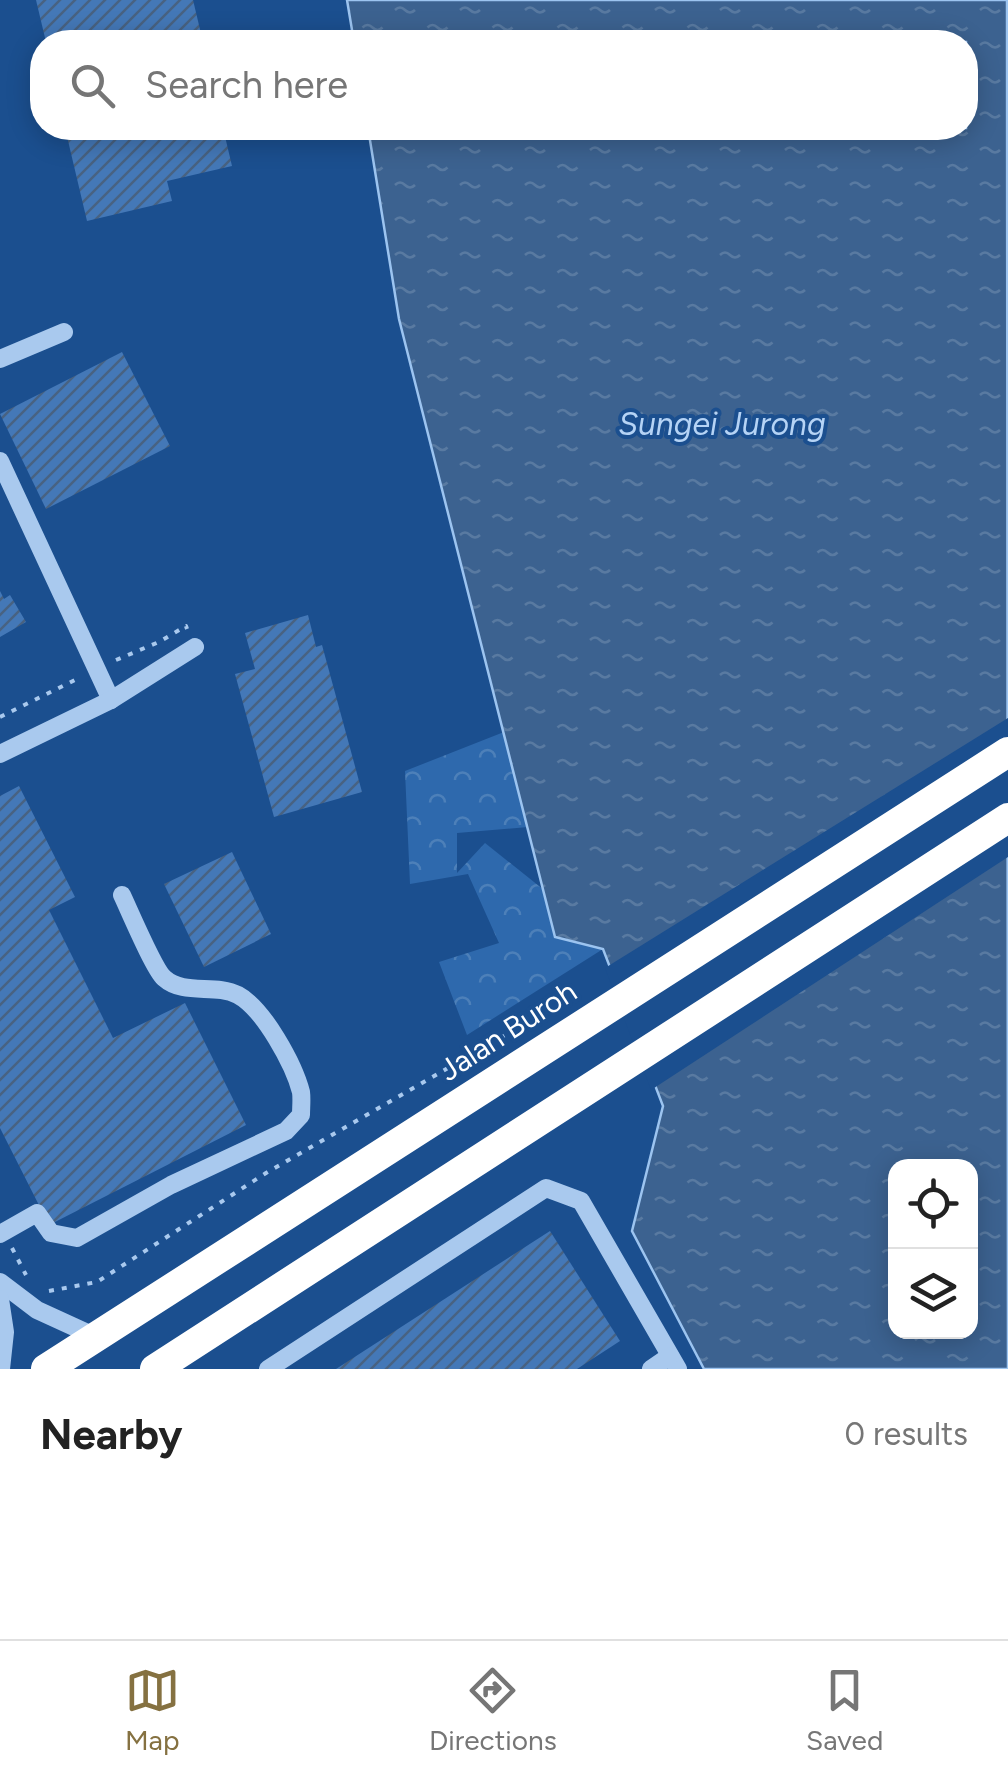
<!DOCTYPE html>
<html lang="en">
<head>
<meta charset="utf-8">
<style>
	:root { --surface:#fff; --page:#f6f6f6; --text:#222; --muted:#767676; --line:#e0e0e0; --accent:#857141 }
	body { margin:0; font-family:Figtree,sans-serif; background:var(--page); color:var(--text) }
	.controls { position:absolute; right:30px; bottom:30px; display:grid; overflow:hidden; border-radius:20px; box-shadow:0 5px 25px #0003 }
	.controls button { width:90px; height:90px; display:grid; place-items:center; padding:0; border:0; border-bottom:2px solid var(--line); background:var(--surface); color:var(--text); font:50px sans-serif }
	.list { margin:0; padding:0; list-style:none }
	h2 { display:flex; justify-content:space-between; align-items:center; height:130px; margin:0; padding:0 40px; font-size:42px }
	h2 small { font-size:32px; font-weight:400; color:var(--muted) }
	.icon { flex:none; width:55px; height:55px; fill:none; stroke:currentColor; stroke-width:2; stroke-linecap:round; stroke-linejoin:round }
	.map { position:relative; flex:none; width:1008px; height:1369px; overflow:hidden }
	.search { position:absolute; background:var(--surface); box-shadow:0 5px 25px #0003; left:30px; right:30px; top:30px; height:110px; display:flex; align-items:center; gap:25px; box-sizing:border-box; padding:0 35px; border-radius:40px; color:var(--muted); font-size:38px }
	.sheet { height:270px; background:var(--surface) }
	nav { display:flex; justify-content:space-around; align-items:center; box-sizing:border-box; height:140px; border-top:2px solid var(--line); background:var(--surface); font-size:28px; color:var(--muted) }
	nav a { display:grid; justify-items:center; gap:5px }
	nav .on { color:var(--accent) }
	.map>svg:first-child { display:block }
	.forest { fill:url(#forest-crowns) }
	.water { fill:url(#water-ripples); stroke:#9cc4f0; stroke-width:2.5; fill-rule:evenodd }
	.pier { fill:#1b4f8f }
	.building { fill:url(#building-hatch) }
	.lines { fill:none; stroke-linecap:round; stroke-linejoin:round }
	.path { stroke:#a9c9ee; stroke-width:4; stroke-dasharray:5 8; stroke-linecap:butt }
	.minor { stroke:#a9c9ee; stroke-width:18 }
	.highway { stroke:#fff; stroke-width:30 }
	.labels { text-anchor:middle; stroke-width:8; stroke-linejoin:round; paint-order:stroke }
	.street-label { font-size:30px; fill:#fff; stroke:#1b4f8f }
	.water-label { font-size:32px; font-style:italic; fill:#b5d3f5; stroke:#1b4f8f }
</style>
</head>
<body>
<div class="map">
<svg width="1008" height="1369" viewBox="0 0 1008 1369">
	<defs>
		<pattern id="forest-crowns" width="20" height="18" patternUnits="userSpaceOnUse" patternTransform="scale(2.5)"><rect width="20" height="18" fill="#2e69ad"/><path d="M2 6a3 3 0 1 1 6 0M12 15a3 3 0 1 1 6 0" fill="none" stroke="#4d80b9"/></pattern>
		<pattern id="water-ripples" width="26" height="14" patternUnits="userSpaceOnUse" patternTransform="scale(2.5)"><rect width="26" height="14" fill="#3c6290"/><path d="M2 4q2-2 4 0t4 0M15 11q2-2 4 0t4 0" fill="none" stroke="#597aa1"/></pattern>
		<pattern id="building-hatch" width="6" height="6" patternUnits="userSpaceOnUse" patternTransform="scale(2.5)"><rect width="6" height="6" fill="#4478b7"/><path d="M-1 1l2-2M0 6l6-6M5 7l2-2" fill="none" stroke="#486282"/></pattern>
	</defs>
	<rect width="100%" height="100%" fill="#1b4f8f"/>
	<!-- forest -->
	<polygon class="forest" points="504,732 528,827 457,833 457,873 485,843 544,890 556,937 603,949 467,1035 439,962 499,943 468,874 410,884 405,771"/>
	<!-- water -->
	<path class="water" d="M347,0H1007L1008,1369H704L632,1231L663,1106L603,949L555,937L399,319L368,128H966V42H354ZM896,1166H970V1332H896Z"/>
	<!-- pier -->
	<polygon class="pier" points="1008,718 1008,857 651,1090 605,968"/>
	<!-- building -->
	<g class="building">
		<polygon points="36,0 193,0 203,42 46,42"/>
		<polygon points="65,128 223,128 232,166 167,181 172,201 87,221"/>
		<polygon points="122,352 170,446 46,509 0,414"/>
		<polygon points="0,591 4,599 10,595 26,622 0,637"/>
		<polygon points="308,615 316,647 322,645 362,792 274,817 235,674 255,669 245,633"/>
		<polygon points="19,786 75,897 49,910 113,1038 185,1003 246,1125 49,1225 0,1128 0,796"/>
		<polygon points="232,852 271,934 204,967 164,884"/>
		<polygon points="550,1231 620,1341 577,1369 336,1369"/>
	</g>
	<g class="lines">
		<!-- path -->
		<g class="path">
			<polyline points="116,660 159,642 186,626 187,629"/>
			<polyline points="0,717 81,677"/>
			<polyline points="12,1248 26,1275"/>
			<polyline points="49,1291 97,1282 266,1173 554,1007 555,1010"/>
		</g>
		<!-- minor -->
		<g class="minor">
			<polyline points="0,359 64,332"/>
			<polyline points="0,461 111,700"/>
			<polyline points="0,754 111,700 195,647"/>
			<path d="M0,1234L37,1213L51,1233L77,1238L171,1185L286,1131L301,1115C301,1108 302,1099 301,1092C294,1065 264,1009 238,995C215,983 184,996 164,978C154,969 130,912 122,895"/>
			<polyline points="0,1282 37,1310 96,1337"/>
			<polyline points="0,1299 5,1332 1,1369"/>
			<polyline points="268,1369 546,1188 581,1201 678,1369"/>
			<polyline points="651,1369 670,1356"/>
		</g>
		<!-- highway -->
		<g class="highway">
			<polyline points="46,1369 1008,752"/>
			<polyline points="155,1369 1008,818"/>
		</g>
	</g>
	<g class="labels">
		<!-- street labels -->
		<g class="street-label">
			<text transform="translate(508 1031) rotate(-33)" y="10">Jalan Buroh</text>
		</g>
		<!-- water labels -->
		<g class="water-label">
			<text x="722" y="435">Sungei Jurong</text>
		</g>
	</g>
</svg>
<div class="controls">
<button><svg class="icon" aria-label="locate" viewBox="0 0 24 24"><circle cx="12" cy="12" r="6"/><path d="M12 2v4M12 18v4M2 12h4M18 12h4"/></svg></button>
<button><svg class="icon" aria-label="layers" viewBox="0 0 24 24"><path d="M12 4l9 5-9 5-9-5zM3 14l9 5 9-5"/></svg></button>
</div>
<div class="search"><svg class="icon" aria-label="search" viewBox="0 0 24 24"><circle cx="10" cy="10" r="6"/><path d="M15 15l6 6"/></svg>Search here</div>
</div>
<section class="sheet">
<h2>Nearby<small>0 results</small></h2>
<ul class="list">
</ul>
</section>
<nav>
<a class="on"><svg class="icon" aria-label="map" viewBox="0 0 24 24"><path d="M3 6l6-2 6 2 6-2v14l-6 2-6-2-6 2zM9 4v14M15 6v14"/></svg>Map</a>
<a><svg class="icon" aria-label="directions" viewBox="0 0 24 24"><path d="M12 3l9 9-9 9-9-9zM9 14v-3h6M13 9l2 2-2 2"/></svg>Directions</a>
<a><svg class="icon" aria-label="saved" viewBox="0 0 24 24"><path d="M7 4h10v16l-5-4-5 4z"/></svg>Saved</a>
</nav>
</body>
</html>
